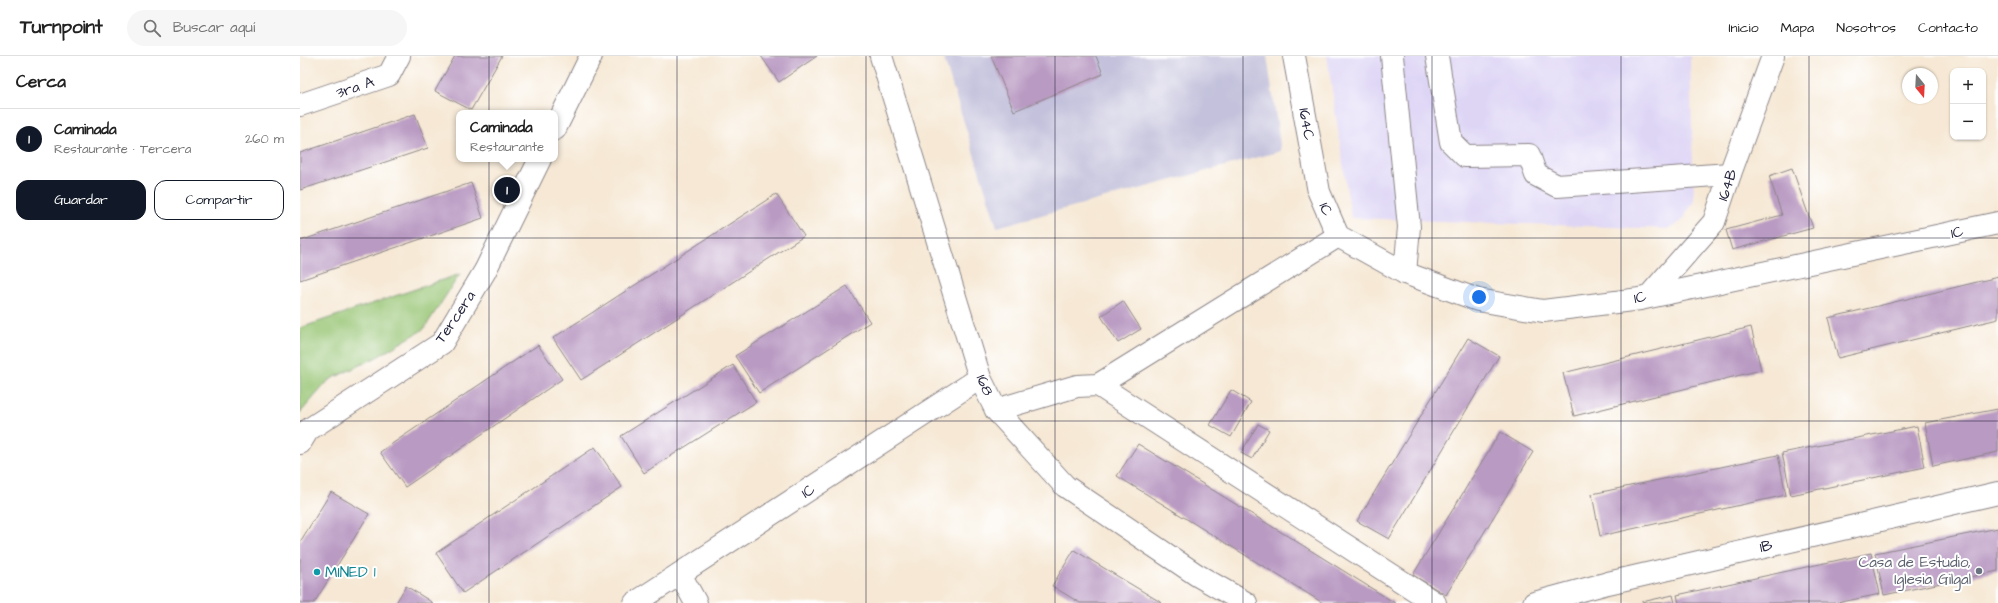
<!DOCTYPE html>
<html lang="es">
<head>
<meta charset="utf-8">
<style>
	:root { --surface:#fff; --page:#f6f6f6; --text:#222; --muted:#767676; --line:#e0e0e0; --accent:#111827 }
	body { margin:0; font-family:"Architects Daughter",sans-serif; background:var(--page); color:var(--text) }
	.controls { position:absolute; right:12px; top:12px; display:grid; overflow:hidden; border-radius:8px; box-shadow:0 1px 3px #0004 }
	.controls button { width:36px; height:36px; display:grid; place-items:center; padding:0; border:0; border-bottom:1px solid var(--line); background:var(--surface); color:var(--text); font:20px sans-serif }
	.compass { position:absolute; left:1602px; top:12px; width:36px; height:36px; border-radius:50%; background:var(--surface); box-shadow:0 1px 3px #0004; rotate:162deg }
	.you { position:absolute; left:1179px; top:241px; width:14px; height:14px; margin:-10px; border:3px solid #fff; border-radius:50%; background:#1a73e8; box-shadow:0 0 0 6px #1a73e833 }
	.badge { display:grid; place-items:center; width:26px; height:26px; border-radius:50%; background:var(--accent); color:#fff; font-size:13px; font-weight:700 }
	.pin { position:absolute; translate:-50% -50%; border:2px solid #fff; box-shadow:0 1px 4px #0006 }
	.popup { position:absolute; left:156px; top:54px; width:102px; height:52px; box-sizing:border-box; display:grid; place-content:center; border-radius:8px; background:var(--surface); filter:drop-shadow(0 1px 3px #0005); font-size:13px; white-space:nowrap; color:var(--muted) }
	.popup b { font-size:15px; color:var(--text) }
	.popup::after { content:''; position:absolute; left:50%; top:100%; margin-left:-8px; border:8px solid transparent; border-top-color:var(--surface) }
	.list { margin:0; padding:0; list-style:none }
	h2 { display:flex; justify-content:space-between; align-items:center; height:52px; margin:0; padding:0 16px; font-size:17px }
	h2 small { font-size:13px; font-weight:400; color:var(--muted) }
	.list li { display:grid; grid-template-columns:26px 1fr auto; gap:12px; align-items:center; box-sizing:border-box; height:60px; padding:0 16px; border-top:1px solid var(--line) }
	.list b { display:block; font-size:15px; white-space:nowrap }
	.list p { margin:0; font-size:13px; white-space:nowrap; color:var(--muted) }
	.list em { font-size:13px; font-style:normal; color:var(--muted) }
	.actions { display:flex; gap:8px; padding:12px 16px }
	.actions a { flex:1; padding:9px 0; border:1px solid var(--accent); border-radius:12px; text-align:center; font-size:14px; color:var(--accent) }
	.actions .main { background:var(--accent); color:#fff }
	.icon { flex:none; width:22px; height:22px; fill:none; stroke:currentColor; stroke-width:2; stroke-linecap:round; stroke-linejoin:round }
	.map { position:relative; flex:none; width:1698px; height:547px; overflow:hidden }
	header { display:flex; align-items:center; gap:24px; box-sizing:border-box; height:56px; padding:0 20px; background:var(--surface); border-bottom:1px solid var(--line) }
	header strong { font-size:19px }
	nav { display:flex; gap:22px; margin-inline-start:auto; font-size:14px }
	.search { width:280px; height:36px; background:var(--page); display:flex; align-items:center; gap:10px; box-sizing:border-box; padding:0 14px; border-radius:22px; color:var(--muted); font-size:15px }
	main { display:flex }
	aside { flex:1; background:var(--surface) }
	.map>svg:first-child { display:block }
	.built { fill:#ded5f5 }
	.industrial { fill:#c3c1db }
	.green { fill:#96c472; stroke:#5c7356 }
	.building { fill:#b99ac2 }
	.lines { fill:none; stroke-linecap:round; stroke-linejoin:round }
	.minor-casing { stroke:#8c8588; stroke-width:24 }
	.minor { stroke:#fff; stroke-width:22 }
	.grid { fill:none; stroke:#22223b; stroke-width:1; stroke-opacity:0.55 }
	.worship-dot { fill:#6b7280; stroke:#fff; stroke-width:1.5 }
	.culture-dot { fill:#0f9aa8; stroke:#fff; stroke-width:1.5 }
	.labels { text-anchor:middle; stroke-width:4; stroke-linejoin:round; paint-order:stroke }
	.street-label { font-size:15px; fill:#22223b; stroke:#fff }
	.worship-label { font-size:15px; fill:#5b616d; stroke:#fff; text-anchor:end }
	.culture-label { font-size:15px; fill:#0d838f; stroke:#fff; text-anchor:start }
</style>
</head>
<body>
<header>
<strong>Turnpoint</strong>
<div class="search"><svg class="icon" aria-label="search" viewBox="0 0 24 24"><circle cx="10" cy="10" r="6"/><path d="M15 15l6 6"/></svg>Buscar aquí</div>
<nav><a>Inicio</a><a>Mapa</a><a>Nosotros</a><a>Contacto</a></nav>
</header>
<main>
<aside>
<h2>Cerca<small></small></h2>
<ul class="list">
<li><span class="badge">1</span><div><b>Caminada</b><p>Restaurante · Tercera</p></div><em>260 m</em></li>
</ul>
<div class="actions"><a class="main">Guardar</a><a>Compartir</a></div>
</aside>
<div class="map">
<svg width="1698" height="547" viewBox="0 0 1698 547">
	<rect width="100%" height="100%" fill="#fff"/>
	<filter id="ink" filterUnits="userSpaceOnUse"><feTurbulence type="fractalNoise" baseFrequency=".025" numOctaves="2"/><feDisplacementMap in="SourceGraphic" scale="8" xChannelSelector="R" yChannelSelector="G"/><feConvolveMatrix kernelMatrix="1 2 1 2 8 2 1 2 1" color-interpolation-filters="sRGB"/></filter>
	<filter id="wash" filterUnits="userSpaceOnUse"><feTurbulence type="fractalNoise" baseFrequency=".012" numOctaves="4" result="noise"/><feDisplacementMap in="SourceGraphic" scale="16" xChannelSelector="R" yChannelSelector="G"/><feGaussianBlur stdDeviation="0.9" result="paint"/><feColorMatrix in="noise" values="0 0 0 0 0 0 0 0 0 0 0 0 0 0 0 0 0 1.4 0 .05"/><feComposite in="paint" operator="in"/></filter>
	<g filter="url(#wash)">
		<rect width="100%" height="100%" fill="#f6e8d4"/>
		<!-- built -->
		<polygon class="built" points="1027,0 1390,0 1394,145 1382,165 1369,173 1051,162"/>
		<!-- industrial -->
		<polygon class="industrial" points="643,0 967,0 981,95 697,171"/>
		<!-- green -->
		<polygon class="green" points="160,218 124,273 77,301 29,324 0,357 0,272"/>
		<g id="blocks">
			<!-- building -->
			<g class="building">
				<polygon points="155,0 202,0 171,54 135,35"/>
				<polygon points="461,0 517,0 479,26"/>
				<polygon points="691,0 796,0 803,18 714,55"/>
				<polygon points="115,58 128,92 0,134 0,97"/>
				<polygon points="1492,112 1513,172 1432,194 1426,174 1482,159 1469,120"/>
				<polygon points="171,127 183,162 0,224 0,185"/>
				<polygon points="476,138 504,180 281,324 253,282"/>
				<polygon points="1698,221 1698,263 1538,302 1528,262"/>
				<polygon points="547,230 570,266 459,337 435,300"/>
				<polygon points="823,245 841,273 818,287 801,260"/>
				<polygon points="1451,271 1461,314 1274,360 1263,317"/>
				<polygon points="1168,282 1199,300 1089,483 1057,465"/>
				<polygon points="238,289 262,323 105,431 80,396"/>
				<polygon points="433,309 456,346 344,417 321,380"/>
				<polygon points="931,334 951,346 931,381 910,369"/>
				<polygon points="1698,353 1698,396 1633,410 1625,367"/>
				<polygon points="958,368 969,374 952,403 941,397"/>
				<polygon points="1617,370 1625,411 1491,439 1482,397"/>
				<polygon points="1200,376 1233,396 1146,539 1113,519"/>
				<polygon points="838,388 1002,489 1095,547 1023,547 817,420"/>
				<polygon points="295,391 322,431 163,537 136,497"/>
				<polygon points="1478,399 1486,439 1300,480 1292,438"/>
				<polygon points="31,436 69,458 14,547 0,547 0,486"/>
				<polygon points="1698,472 1698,515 1584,539 1575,497"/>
				<polygon points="774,494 862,547 780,547 752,530"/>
				<polygon points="1571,497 1580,538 1537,547 1379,547 1377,539"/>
				<polygon points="106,530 133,547 96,547"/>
				<polygon points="1373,539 1375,547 1342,547 1342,546"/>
			</g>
		</g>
	</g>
	<g filter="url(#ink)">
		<use href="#blocks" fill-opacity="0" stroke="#8c8588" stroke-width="1"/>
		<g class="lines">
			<defs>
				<g id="minor">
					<polyline points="581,0 680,322 696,354 765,430 897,519 946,547"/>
					<polyline points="994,0 1019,136 1038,180 1105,217 1178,244 1243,255 1340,243 1698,167"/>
					<polyline points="1092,0 1109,171 1105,217"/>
					<polyline points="1137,0 1151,86 1165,100 1229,99 1236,119 1257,130 1430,118"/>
					<polyline points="0,49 89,19 99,0"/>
					<polyline points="255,73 291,0"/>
					<polyline points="1350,239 1414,166 1430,118 1473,0"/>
					<polyline points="798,329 1135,547"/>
					<polyline points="696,354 777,330 798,329 1038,180"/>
					<polyline points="0,387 8,374 142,287 185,215 240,103"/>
					<polyline points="380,518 396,547"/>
					<polyline points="335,547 680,322"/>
					<polyline points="1234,547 1308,527 1698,437"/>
				</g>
			</defs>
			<!-- minor casing -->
			<use href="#minor" class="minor-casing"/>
			<!-- minor -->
			<use href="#minor" class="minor"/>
		</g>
	</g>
	<!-- grid -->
	<path class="grid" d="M189,0V547M377,0V547M566,0V547M755,0V547M943,0V547M1132,0V547M1321,0V547M1509,0V547M0,182H1698M0,365H1698"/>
	<!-- markers -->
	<circle class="worship-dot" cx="1679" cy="515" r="4"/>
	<circle class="culture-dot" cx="17" cy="516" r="4"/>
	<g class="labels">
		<!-- street labels -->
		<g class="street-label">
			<text transform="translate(55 31) rotate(-19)" y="5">3ra A</text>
			<text transform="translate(1007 68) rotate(80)" y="5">164C</text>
			<text transform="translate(1427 129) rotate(-72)" y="5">164B</text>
			<text transform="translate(1026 153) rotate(67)" y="5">1C</text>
			<text transform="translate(1657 176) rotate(-12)" y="5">1C</text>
			<text transform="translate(1340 241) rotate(-12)" y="5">1C</text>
			<text transform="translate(155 261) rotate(-56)" y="5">Tercera</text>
			<text transform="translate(685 329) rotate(67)" y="5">168</text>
			<text transform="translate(508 435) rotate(-33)" y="5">1C</text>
			<text transform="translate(1466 490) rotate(-13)" y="5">1B</text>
		</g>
		<!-- worship labels -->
		<g class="worship-label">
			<text x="1671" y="511">Casa de Estudio,<tspan x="1671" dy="17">Iglesia Gilgal</tspan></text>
		</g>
		<!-- culture labels -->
		<g class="culture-label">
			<text x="25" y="521">MINED 1</text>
		</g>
	</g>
</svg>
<div class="controls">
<button>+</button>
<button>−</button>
</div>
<svg class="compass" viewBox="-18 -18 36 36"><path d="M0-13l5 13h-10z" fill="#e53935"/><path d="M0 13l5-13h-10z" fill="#767676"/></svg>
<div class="you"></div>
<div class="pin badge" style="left:207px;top:134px">1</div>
<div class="popup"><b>Caminada</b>Restaurante</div>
</div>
</main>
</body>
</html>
